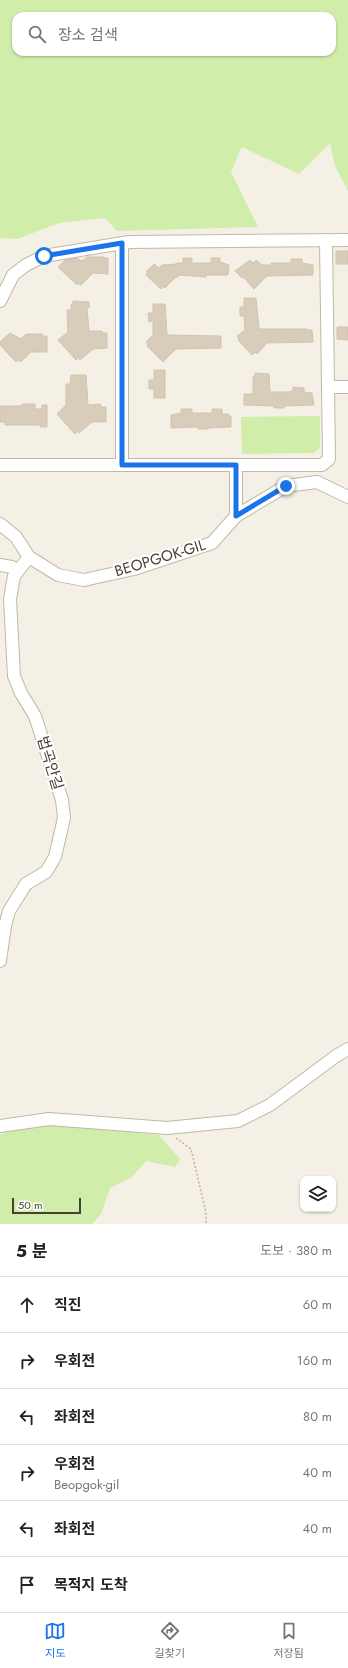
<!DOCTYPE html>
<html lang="ko">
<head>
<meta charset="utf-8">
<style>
	:root { --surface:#fff; --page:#f6f6f6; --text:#222; --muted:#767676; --line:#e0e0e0; --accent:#1a73e8 }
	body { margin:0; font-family:Jost,"Noto Sans KR",sans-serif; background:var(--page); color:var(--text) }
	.controls { position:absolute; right:12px; bottom:12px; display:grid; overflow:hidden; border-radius:8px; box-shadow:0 1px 3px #0004 }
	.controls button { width:36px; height:36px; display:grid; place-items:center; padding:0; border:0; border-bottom:1px solid var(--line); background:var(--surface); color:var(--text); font:20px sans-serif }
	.scale { position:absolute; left:12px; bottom:10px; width:69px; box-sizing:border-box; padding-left:4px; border:2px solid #484034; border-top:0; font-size:11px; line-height:14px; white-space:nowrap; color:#484034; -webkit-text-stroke:3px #fff; paint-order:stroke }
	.stop { position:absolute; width:12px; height:12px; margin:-9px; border:3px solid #1a73e8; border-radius:50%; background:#fff }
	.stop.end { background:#1a73e8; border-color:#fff; box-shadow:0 1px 4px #0008 }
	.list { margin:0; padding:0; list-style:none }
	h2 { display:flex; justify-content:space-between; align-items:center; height:52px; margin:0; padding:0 16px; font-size:17px }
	h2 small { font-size:13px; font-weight:400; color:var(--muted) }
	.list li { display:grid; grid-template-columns:26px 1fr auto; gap:12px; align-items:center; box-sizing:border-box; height:56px; padding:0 16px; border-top:1px solid var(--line) }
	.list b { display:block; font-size:15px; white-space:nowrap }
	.list p { margin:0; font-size:13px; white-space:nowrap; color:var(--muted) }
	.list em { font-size:13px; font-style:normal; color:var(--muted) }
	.icon { flex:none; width:22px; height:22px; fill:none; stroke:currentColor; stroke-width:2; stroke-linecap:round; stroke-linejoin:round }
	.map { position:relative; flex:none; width:348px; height:1224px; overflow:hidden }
	.search { position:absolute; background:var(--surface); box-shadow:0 1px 3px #0004; left:12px; right:12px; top:12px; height:44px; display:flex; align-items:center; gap:10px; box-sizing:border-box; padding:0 14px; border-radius:12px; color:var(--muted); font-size:15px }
	.sheet { height:388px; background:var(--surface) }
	nav { display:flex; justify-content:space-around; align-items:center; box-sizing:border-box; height:56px; border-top:1px solid var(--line); background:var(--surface); font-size:11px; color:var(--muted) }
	nav a { display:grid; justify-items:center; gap:2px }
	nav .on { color:var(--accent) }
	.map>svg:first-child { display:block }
	.green { fill:#d0edaa; fill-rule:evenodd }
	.building { fill:#d8ccba; stroke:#d3c4ac }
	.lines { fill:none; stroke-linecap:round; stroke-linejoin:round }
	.minor-casing { stroke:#c1b8a7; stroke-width:14 }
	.path { stroke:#c5b497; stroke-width:1.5; stroke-dasharray:2 2; stroke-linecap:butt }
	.minor { stroke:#fff; stroke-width:12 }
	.route { stroke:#1a73e8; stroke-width:5 }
	.labels { text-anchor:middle; stroke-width:4; stroke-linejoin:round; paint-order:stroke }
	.street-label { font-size:15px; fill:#484034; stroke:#fff }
</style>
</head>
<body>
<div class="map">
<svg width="348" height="1224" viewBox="0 0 348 1224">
	<rect width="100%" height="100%" fill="#f5f0e6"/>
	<!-- green -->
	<g class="green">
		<path d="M0,0H348V191L335,166L330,143L299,174L242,147L231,172L258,227L117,231L105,218L59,223L17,239L0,238ZM16,16H332V52H16Z"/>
		<polygon points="320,416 320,448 314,453 242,454 241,417"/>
		<polygon points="53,1124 159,1135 180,1159 175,1167 146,1161 132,1177 110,1188 101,1214 92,1224 0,1224 0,1135 6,1132"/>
	</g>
	<!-- building -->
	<g class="building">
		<rect x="336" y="251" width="12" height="13"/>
		<polygon points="87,257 104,257 104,258 108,258 108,274 93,273 81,285 78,283 77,285 58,267 65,260 76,258 82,261"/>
		<polygon points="183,258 192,258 192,263 211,263 211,258 220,258 220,262 229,265 228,275 206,275 206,277 178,275 178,277 176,277 165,288 164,286 161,289 146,275 148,274 146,272 154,264 159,268 162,265 177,264 177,263 183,263"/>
		<polygon points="291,259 302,259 302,263 313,265 313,275 267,276 254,289 243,277 242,278 235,271 250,260 253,263 256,260 262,265 271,265 271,263 291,263"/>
		<polygon points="244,298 256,298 259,329 307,329 307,330 312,330 313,342 267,343 257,354 255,352 252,355 238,340 239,339 237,336 245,330 244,316 240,316 240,307 244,307"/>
		<polygon points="73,301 89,302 89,308 87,308 89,331 102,331 102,333 107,333 107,348 93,349 80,360 78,358 76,360 58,340 68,332 67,310 71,310 71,304 73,304"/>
		<polygon points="153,304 165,304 167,335 221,336 221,348 176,349 163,362 147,346 148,344 146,342 153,335 153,321 149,322 148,313 153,313"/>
		<polygon points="337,327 348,327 348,340 337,339"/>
		<polygon points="10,333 21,339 26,334 42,334 43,336 47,336 47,352 31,352 21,362 18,360 16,362 0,345 0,342"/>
		<polygon points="154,370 165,370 165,398 154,398 154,389 149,389 149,380 154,380"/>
		<polygon points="255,373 269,374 270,392 289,392 293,391 293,387 304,388 304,392 312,393 314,405 284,406 284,408 274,408 274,406 244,405 244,394 253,394 253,377 255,377"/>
		<polygon points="71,375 86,375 88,405 100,404 101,407 106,407 106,422 92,422 79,433 77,431 75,434 57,414 66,405 66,384 70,384"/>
		<polygon points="22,404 35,404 35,409 42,409 42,405 47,405 47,427 40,427 40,425 5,425 5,422 0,422 0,406 22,406"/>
		<polygon points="181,409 192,409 192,413 212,413 212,409 222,409 222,414 229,414 229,416 231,416 231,427 208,428 208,429 198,429 198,427 171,428 171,415 181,413"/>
	</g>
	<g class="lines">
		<defs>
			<g id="minor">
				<polyline points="326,240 328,387"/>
				<polyline points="0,301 13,275 26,265 44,256 129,242 348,240"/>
				<polyline points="0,465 322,465 329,459 328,387 348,387"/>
				<polyline points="122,465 122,243"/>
				<polyline points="236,516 286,486 317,482 348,497"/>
				<polyline points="0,524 16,537 29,557 58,575 84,580 134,569 212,543 236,516 236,465"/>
				<polyline points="0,565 12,567 17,571"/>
				<polyline points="0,961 5,926 9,911 26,884 46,872 55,857 64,818 62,800 35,716 21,693 14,676 10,599 14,576 29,557"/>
				<polyline points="0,1126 49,1119 167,1128 238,1121 270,1105 336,1056 348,1049"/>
			</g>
		</defs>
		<!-- minor casing -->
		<use href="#minor" class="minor-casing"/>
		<!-- path -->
		<polyline class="path" points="176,1138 191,1149 206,1213 206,1224"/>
		<!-- minor -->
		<use href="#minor" class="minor"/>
	</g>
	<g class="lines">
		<!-- route -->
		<polyline class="route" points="44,256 122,243 122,465 236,465 236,516 286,486"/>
	</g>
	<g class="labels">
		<!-- street labels -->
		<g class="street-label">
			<text transform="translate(160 558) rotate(-17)" y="5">BEOPGOK-GIL</text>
			<text transform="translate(50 763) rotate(73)" y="5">법곡안길</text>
		</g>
	</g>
</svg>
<div class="controls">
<button><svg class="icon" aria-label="layers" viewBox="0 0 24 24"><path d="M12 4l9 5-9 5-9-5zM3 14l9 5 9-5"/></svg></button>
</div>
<div class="scale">50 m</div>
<div class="stop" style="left:44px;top:256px"></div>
<div class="stop end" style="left:286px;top:486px"></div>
<div class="search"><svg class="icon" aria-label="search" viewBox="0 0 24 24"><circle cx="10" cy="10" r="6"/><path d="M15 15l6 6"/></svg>장소 검색</div>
</div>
<section class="sheet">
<h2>5 분<small>도보 · 380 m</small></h2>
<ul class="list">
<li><svg class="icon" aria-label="ahead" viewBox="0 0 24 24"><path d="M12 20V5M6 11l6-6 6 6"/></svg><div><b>직진</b></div><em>60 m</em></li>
<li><svg class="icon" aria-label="right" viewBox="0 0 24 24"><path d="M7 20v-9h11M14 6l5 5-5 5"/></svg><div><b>우회전</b></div><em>160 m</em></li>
<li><svg class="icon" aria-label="left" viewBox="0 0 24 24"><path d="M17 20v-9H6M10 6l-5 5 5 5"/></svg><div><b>좌회전</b></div><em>80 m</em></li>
<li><svg class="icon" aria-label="right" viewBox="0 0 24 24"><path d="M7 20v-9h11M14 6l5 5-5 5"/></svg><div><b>우회전</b><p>Beopgok-gil</p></div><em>40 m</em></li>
<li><svg class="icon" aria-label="left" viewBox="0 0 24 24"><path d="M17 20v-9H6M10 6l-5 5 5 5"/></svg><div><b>좌회전</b></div><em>40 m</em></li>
<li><svg class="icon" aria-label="arrive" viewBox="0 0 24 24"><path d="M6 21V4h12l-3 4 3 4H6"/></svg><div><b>목적지 도착</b></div></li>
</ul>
</section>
<nav>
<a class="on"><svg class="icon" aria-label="map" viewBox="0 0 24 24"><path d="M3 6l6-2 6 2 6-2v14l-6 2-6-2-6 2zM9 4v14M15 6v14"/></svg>지도</a>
<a><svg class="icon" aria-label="directions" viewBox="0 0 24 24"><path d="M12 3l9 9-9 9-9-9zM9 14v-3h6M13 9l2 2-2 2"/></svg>길찾기</a>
<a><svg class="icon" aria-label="saved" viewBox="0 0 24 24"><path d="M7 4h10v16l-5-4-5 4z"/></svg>저장됨</a>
</nav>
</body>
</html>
